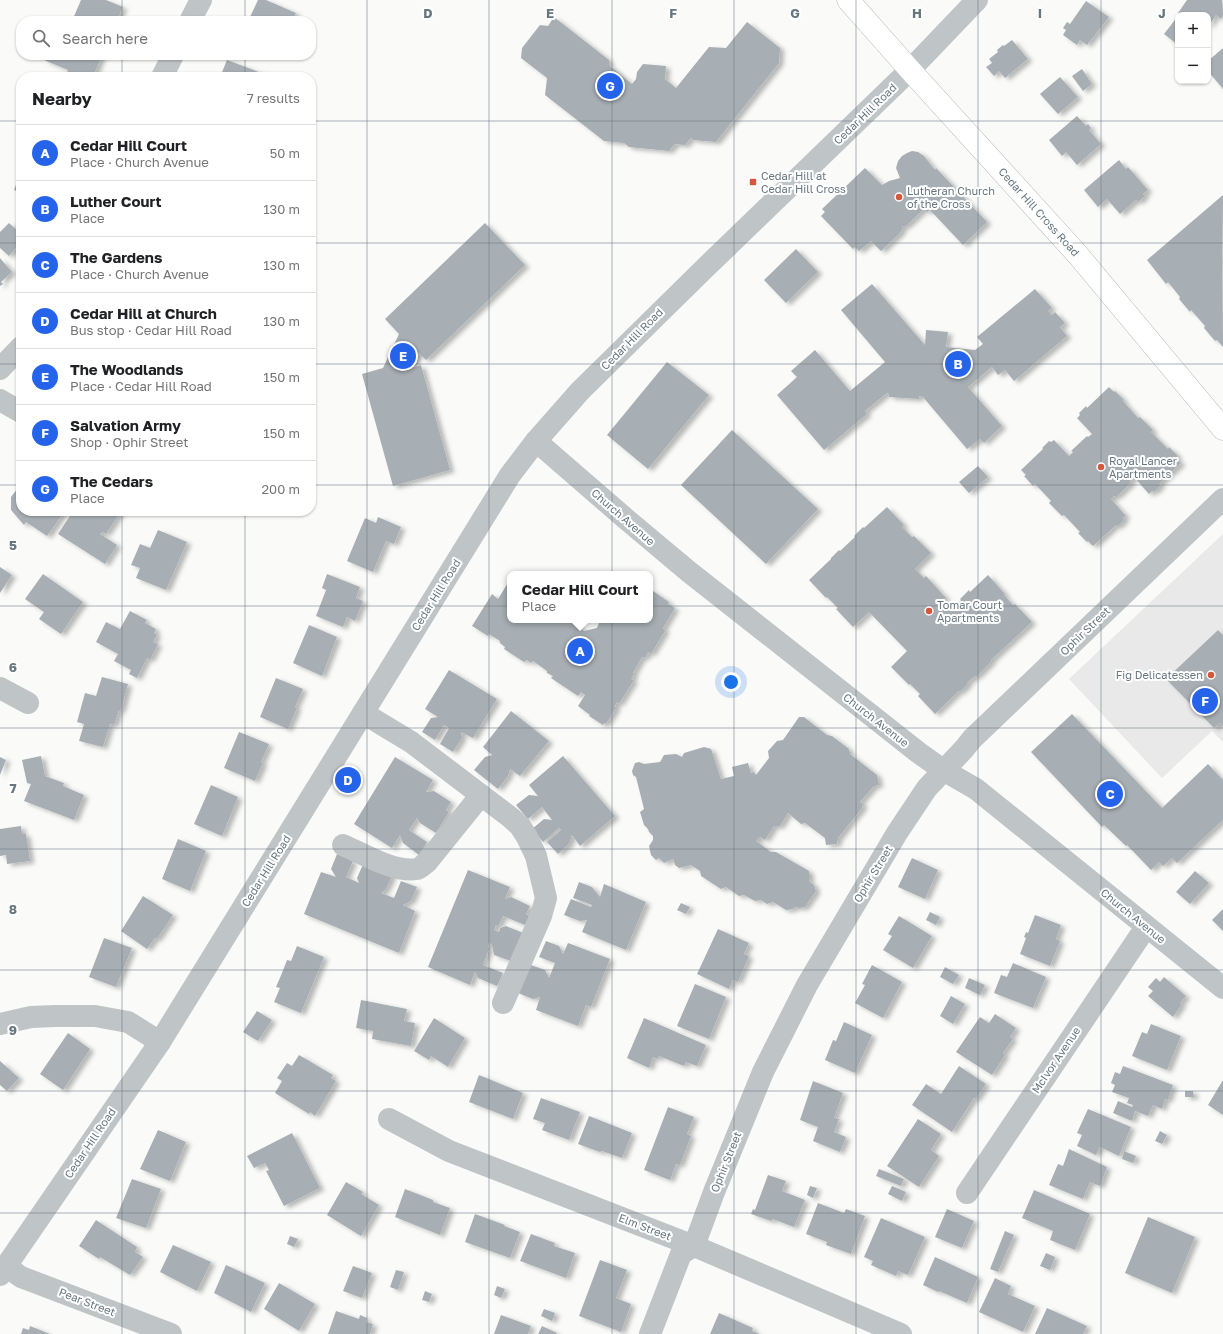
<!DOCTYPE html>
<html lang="en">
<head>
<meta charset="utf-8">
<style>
	:root { --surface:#fff; --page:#f6f6f6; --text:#202124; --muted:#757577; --line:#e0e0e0; --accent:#2563eb }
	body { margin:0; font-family:"Golos Text",sans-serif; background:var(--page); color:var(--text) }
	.controls { position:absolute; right:12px; top:12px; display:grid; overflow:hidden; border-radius:8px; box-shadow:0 1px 3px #0004 }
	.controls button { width:36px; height:36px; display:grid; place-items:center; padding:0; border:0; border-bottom:1px solid var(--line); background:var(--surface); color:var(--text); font:20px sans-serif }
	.you { position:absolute; left:731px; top:682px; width:14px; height:14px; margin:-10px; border:3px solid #fff; border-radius:50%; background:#1a73e8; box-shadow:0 0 0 6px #1a73e833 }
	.badge { display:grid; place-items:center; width:26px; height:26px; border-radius:50%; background:var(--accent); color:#fff; font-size:13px; font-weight:700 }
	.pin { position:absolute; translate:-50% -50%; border:2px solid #fff; box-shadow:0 1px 4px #0006 }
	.popup { position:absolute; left:507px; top:571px; width:146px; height:52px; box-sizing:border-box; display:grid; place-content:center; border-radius:8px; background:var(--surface); filter:drop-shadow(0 1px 3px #0005); font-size:13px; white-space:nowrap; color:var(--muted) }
	.popup b { font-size:15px; color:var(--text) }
	.popup::after { content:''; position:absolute; left:50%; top:100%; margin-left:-8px; border:8px solid transparent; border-top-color:var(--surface) }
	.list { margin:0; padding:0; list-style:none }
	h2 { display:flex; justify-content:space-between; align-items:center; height:52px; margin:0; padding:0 16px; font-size:17px }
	h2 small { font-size:13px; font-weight:400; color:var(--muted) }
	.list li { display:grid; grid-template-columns:26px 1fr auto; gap:12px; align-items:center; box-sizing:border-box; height:56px; padding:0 16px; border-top:1px solid var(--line) }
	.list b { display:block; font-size:15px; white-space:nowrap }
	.list p { margin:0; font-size:13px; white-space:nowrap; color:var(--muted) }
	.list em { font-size:13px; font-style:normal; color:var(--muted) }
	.icon { flex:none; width:22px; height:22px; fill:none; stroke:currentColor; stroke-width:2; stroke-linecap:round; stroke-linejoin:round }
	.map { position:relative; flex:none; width:1223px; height:1334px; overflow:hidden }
	.search { position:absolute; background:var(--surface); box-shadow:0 1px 3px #0004; left:16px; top:16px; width:300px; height:44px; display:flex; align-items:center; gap:10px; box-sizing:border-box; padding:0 14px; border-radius:16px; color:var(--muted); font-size:15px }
	.panel { position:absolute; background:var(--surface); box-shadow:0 1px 3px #0004; left:16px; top:72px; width:300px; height:444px; border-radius:16px }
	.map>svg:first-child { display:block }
	.built { fill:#e8e9e8 }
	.building { fill:#a7afb4; filter:url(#shadow) }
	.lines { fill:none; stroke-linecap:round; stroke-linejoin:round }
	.major-casing { stroke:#b3b9bc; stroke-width:23 }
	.minor { stroke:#bfc4c7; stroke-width:22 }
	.major { stroke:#fff; stroke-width:22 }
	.grid { fill:none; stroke:#677780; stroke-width:1; stroke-opacity:0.55 }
	.poi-dot { fill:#d3583e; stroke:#fff; stroke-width:1.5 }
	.labels { text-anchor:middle; stroke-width:4; stroke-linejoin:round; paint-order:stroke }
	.street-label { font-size:11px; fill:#677780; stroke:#fff }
	.poi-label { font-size:11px; fill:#677780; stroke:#fff; text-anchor:start }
	.grid-label { font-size:13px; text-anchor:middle; font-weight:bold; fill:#677780; stroke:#fff; stroke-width:4; stroke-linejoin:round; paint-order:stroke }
</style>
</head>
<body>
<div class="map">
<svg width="1223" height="1334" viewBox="0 0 1223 1334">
	<defs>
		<filter id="shadow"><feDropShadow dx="4.5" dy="2.5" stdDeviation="2" flood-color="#0004"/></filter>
	</defs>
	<rect width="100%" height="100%" fill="#fafaf8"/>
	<!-- built -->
	<polygon class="built" points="1223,534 1223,635 1218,630 1166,679 1214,728 1220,723 1223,726 1223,742 1212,731 1162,778 1069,679"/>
	<!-- building -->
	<g class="building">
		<polygon points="81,0 106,0 123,7 117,21 72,21"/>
		<polygon points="258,0 266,0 296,13 292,21 259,21 250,17"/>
		<polygon points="1187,0 1222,0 1223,15 1221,19 1216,15 1208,27 1208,15 1178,15 1179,14 1178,13"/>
		<polygon points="1086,1 1109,17 1087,45 1080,40 1077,45 1063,35 1066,30 1063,28 1067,22 1070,24"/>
		<polygon points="1178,16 1178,45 1164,34"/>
		<polygon points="554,17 609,60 609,65 632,84 636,79 637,72 643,64 666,66 665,79 676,88 709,47 726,48 747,22 780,48 779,63 716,142 693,140 691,138 685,145 675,144 669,151 629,147 624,143 604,141 545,95 547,78 521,58 522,48 540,25 548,26"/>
		<polygon points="1012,40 1028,59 1005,78 999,71 994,76 986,67 992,63 989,59 998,52 997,50 1003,45 1004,46"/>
		<polygon points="1223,48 1223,89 1208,71 1208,61"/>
		<polygon points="46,55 102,55 93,77 65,77 68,70 44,60"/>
		<polygon points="227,60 272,77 220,77"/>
		<polygon points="1082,69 1092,84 1083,91 1072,76"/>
		<polygon points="1060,77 1078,97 1058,114 1040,94"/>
		<polygon points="1077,116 1086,126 1088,124 1091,128 1089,130 1101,144 1077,165 1066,152 1062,156 1049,140"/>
		<polygon points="912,151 918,152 924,156 935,170 936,168 987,222 963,245 930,210 927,212 924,209 906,226 902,226 903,228 899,234 881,251 871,241 859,251 855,247 853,249 821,216 825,212 822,209 865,168 882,185 889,181 900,178 896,168 898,161 902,156 907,153"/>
		<polygon points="1119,160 1126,169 1128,167 1148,190 1143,194 1145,196 1138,202 1136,200 1120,214 1107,199 1098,207 1084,190"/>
		<polygon points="21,171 21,193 14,190"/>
		<polygon points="1223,195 1222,262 1223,347 1217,340 1215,341 1204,328 1205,326 1191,310 1190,312 1179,299 1180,297 1168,282 1166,284 1147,260"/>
		<polygon points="9,223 21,234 21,242 9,256 0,248 0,232"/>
		<polygon points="485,223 525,265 426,360 419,353 411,368 421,365 450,470 393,486 362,374 383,368 399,334 385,319"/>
		<polygon points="796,249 818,272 786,303 764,280"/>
		<polygon points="0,258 12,272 1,282 3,284 0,286"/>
		<polygon points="872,284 925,345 926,330 948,332 946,347 975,350 983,344 977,337 1035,289 1052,308 1048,311 1052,315 1055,312 1065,323 1060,327 1067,336 1014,381 1005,370 998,375 992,367 968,387 1002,426 984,443 980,439 967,449 923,397 919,396 919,399 889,397 889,394 887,393 865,411 867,414 824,450 777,395 797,377 791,371 815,350 850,391 885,362 841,310"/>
		<polygon points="667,362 709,395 648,469 607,435"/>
		<polygon points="1109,387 1114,392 1115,391 1124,400 1123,401 1138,418 1140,417 1153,430 1151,432 1168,449 1169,447 1178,456 1176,458 1181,463 1159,484 1161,485 1154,492 1152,491 1149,494 1134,477 1130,481 1131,483 1116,497 1114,496 1111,499 1126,516 1123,518 1124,520 1117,527 1116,525 1093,546 1088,541 1087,542 1078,533 1080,532 1064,515 1062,516 1049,503 1051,501 1035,484 1033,486 1024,476 1026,475 1021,470 1043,449 1042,448 1049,441 1051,442 1054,440 1069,456 1073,452 1071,451 1087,436 1088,437 1092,434 1077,418 1080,415 1079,413 1086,406 1087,408"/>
		<polygon points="732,430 818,509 766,564 681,485"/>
		<polygon points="978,466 988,477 969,493 959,482"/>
		<polygon points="21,484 21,511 65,511 47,536 26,522 24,525 11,510 11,497"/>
		<polygon points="887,507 904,525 902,527 912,537 914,536 931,553 915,569 924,578 926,576 946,598 944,600 953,609 961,600 960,599 969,590 970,592 988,575 1005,594 1004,595 1013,605 1015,604 1032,622 991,660 992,661 976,677 975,676 967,683 968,684 960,692 959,691 935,714 918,696 920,694 910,684 909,685 891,667 907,651 869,612 853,627 836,609 838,608 827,597 826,598 809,580 831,559 831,558 839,550 840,551 855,537 854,536 863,527 864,528"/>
		<polygon points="73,511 117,511 120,513 106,534 103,532 100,534 117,545 105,564 58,534"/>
		<polygon points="378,517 401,527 394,544 386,541 373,572 347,561 365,518 376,523"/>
		<polygon points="158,530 187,542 166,590 136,578 140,568 131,565 140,544 150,548"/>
		<polygon points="0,567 12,575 0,593"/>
		<polygon points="43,574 83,602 61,634 39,619 44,612 25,599"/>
		<polygon points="327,574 360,587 356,598 363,601 355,621 347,617 343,627 316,616 326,590 322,588"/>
		<polygon points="509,581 510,582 510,620 572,620 572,621 579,626 578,627 584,631 597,628 599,623 598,622 599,620 650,620 650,589 669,602 668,604 675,608 663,628 665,631 651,654 648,652 645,658 642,657 633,673 634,674 631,679 634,680 619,704 617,702 615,706 616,708 606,724 604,723 603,725 589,716 590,715 578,706 585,695 581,692 578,696 551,678 553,676 547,673 547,671 533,661 531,663 527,660 524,662 504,649 505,647 500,643 500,641 489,634 488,636 472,626 492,594 498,599"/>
		<polygon points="130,611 147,620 145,623 156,629 154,633 157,635 153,642 158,644 150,660 147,658 137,678 129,674 131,670 114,661 118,654 96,642 106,622 120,629"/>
		<polygon points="309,625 337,637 322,676 293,663"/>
		<polygon points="1218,630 1223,635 1223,726 1220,723 1214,728 1166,679"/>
		<polygon points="449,670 497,699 473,738 461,732 462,738 453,752 440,744 449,728 444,725 435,740 422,732 431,718 438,717 425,709"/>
		<polygon points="102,677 128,684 121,710 119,710 114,725 110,724 103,747 79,741 84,724 77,722 85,693 96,696"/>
		<polygon points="276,678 303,689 295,707 297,708 288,729 260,717"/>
		<polygon points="511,711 549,741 520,776 510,769 508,776 498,789 474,770 485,757 492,755 483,747"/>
		<polygon points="1072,714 1162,808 1208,764 1223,780 1223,820 1177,863 1172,858 1163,866 1159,862 1151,870 1127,845 1126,846 1104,825 1102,827 1031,752"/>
		<polygon points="799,717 804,717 827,735 832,736 849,749 850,754 877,775 879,785 874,786 860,802 863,804 862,808 838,838 837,844 826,845 825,838 805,823 801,824 788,813 780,826 774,826 765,840 760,837 756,841 771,852 776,852 809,871 810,877 809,881 814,885 816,891 805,907 799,908 795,907 793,909 786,910 773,902 767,904 761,900 755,901 744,895 739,896 726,887 721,889 701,876 700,871 691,865 679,868 675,865 673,859 664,863 659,858 656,860 651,855 649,846 653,840 653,836 649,832 648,829 644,825 640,812 644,809 636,777 633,775 632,771 635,763 639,762 644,764 660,762 664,755 676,754 682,757 684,753 704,747 711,749 721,779 734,776 732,767 748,763 751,773 754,772 756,775 769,758 768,751 777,741 783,740"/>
		<polygon points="239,732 269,744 261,762 263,763 255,781 224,768"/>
		<polygon points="41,756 45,776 64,783 63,786 84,795 74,820 24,801 31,784 27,783 22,760"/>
		<polygon points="563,756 615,816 580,846 572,835 569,844 558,854 547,842 561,830 559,828 543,842 532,829 544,819 552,820 542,807 528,819 516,805 529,795 538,796 529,785"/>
		<polygon points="0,757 6,760 0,775"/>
		<polygon points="395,757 433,780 426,792 434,791 451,802 446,810 449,812 436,833 420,823 417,818 409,830 427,842 419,855 403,843 400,835 392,848 354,824"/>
		<polygon points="211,785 238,797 222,836 194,824"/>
		<polygon points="21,826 22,834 26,834 30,861 7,864 6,855 0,856 0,829"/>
		<polygon points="178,839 206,851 190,891 162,879"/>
		<polygon points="337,854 353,861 346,877 359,883 357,878 364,862 393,873 386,889 381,893 394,898 401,881 417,887 411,901 403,905 415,911 399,953 304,914 321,872 336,877 331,869"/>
		<polygon points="912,858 938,870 925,899 898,887"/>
		<polygon points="468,870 510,887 505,899 511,897 530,906 526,914 529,916 525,925 503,916 499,925 496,925 494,930 499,932 500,928 506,926 523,933 511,961 494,955 492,945 489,943 488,946 489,949 483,965 503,973 497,986 478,978 475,972 470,985 428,967"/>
		<polygon points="1195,871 1209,883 1190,904 1176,892"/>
		<polygon points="579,882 592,887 600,897 604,884 646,902 626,950 582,932 587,920 580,921 564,915 571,899 591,907 592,905 573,898"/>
		<polygon points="143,896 173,915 157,939 155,938 147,949 121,931"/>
		<polygon points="681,903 690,907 686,914 677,910"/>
		<polygon points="1223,909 1223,931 1212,920"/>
		<polygon points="930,912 940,917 936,925 926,920"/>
		<polygon points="1035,915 1061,925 1056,939 1060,941 1050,966 1020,954 1026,938 1024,937 1026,932 1028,933"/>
		<polygon points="899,916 932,936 913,968 883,950 892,936 888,934"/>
		<polygon points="718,929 749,943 744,954 749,956 738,982 733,980 729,989 697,974"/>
		<polygon points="104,938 132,948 116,987 89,977"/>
		<polygon points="546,941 559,946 563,954 568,943 610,959 591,1007 586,1005 578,1026 536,1010 540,997 533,999 518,993 528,964 545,970 549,978 555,963 539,957"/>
		<polygon points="297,946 324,957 301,1013 274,1002 280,988 276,987 282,973 287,960 291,961"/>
		<polygon points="1013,963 1046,977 1033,1008 994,993 1001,975 1007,977"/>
		<polygon points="872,965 902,982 883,1018 855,1003 865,985 862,984"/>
		<polygon points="945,967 959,975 953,984 940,977"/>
		<polygon points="1164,977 1186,996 1180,1003 1182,1004 1173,1017 1148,996 1153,991 1148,987 1156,978 1160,982"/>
		<polygon points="969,978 985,985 980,995 965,988"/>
		<polygon points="695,984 726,997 709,1039 677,1026"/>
		<polygon points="951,996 965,1004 953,1024 940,1016"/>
		<polygon points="361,1000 407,1009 404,1021 415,1023 411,1046 372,1039 373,1031 356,1028"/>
		<polygon points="257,1011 272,1020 258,1041 243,1032"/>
		<polygon points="995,1014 1016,1028 1010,1037 1013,1039 1003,1053 1005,1055 992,1075 956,1052 980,1017 989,1023"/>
		<polygon points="434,1018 465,1038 448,1067 431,1056 429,1060 414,1051"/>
		<polygon points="644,1018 706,1045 697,1066 686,1062 684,1066 659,1056 658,1059 653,1057 649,1068 627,1058"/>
		<polygon points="844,1022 872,1035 855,1073 825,1060 833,1040 836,1041"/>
		<polygon points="1151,1024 1181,1036 1167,1070 1132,1056 1142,1032 1147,1034"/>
		<polygon points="68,1033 90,1049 63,1090 40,1074"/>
		<polygon points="299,1055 333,1075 331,1078 336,1081 315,1116 310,1112 309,1114 275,1093 282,1081 277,1078 287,1063 292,1066"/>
		<polygon points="0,1061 19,1078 7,1091 0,1085"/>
		<polygon points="959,1066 986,1084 976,1099 974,1098 952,1132 912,1105 926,1084 941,1094"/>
		<polygon points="1123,1066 1173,1085 1168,1100 1165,1099 1162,1109 1153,1105 1148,1116 1135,1111 1132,1121 1113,1113 1118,1101 1132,1107 1133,1105 1127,1103 1129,1098 1112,1092 1115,1085 1111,1083 1115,1072 1120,1074"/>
		<polygon points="479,1075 523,1093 513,1119 469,1102"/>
		<polygon points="1223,1080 1223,1115 1208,1105"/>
		<polygon points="813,1081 843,1093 834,1118 839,1119 834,1132 846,1137 840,1152 813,1141 818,1127 800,1120"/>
		<polygon points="1185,1091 1193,1091 1194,1097 1185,1097"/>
		<polygon points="541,1098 580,1112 569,1140 542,1130 545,1123 533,1119"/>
		<polygon points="668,1107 694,1117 687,1134 691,1136 680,1165 676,1164 670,1180 644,1170"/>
		<polygon points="1088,1109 1131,1127 1119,1156 1100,1147 1096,1155 1077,1146 1082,1135 1077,1133"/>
		<polygon points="589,1116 632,1133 622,1158 602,1151 600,1152 578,1144"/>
		<polygon points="918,1119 941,1134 931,1150 939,1156 919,1187 887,1166"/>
		<polygon points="158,1130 186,1142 170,1181 140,1169"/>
		<polygon points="1160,1131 1167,1135 1162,1144 1155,1141"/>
		<polygon points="292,1133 320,1188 284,1206 266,1171 269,1170 265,1163 254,1168 247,1156"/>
		<polygon points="1069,1149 1107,1167 1100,1186 1090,1182 1083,1199 1049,1185 1058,1164 1063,1166"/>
		<polygon points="1124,1151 1136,1156 1133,1163 1122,1159"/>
		<polygon points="879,1169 904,1179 901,1186 876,1176"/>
		<polygon points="768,1175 786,1181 782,1191 805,1200 794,1227 773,1219 771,1221 751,1214 753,1209 755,1210"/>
		<polygon points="132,1179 161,1189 146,1228 116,1218"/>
		<polygon points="346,1182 363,1192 361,1194 379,1205 361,1236 327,1215"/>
		<polygon points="810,1186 817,1188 813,1198 807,1195"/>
		<polygon points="892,1186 906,1192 902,1201 888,1194"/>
		<polygon points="405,1189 433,1200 433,1202 450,1208 440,1235 395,1217"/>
		<polygon points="1034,1190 1090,1214 1075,1250 1050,1240 1053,1231 1022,1218"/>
		<polygon points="818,1203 844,1213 846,1209 865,1216 851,1254 826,1245 827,1242 806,1234"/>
		<polygon points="947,1209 974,1221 962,1248 935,1237"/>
		<polygon points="475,1214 505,1225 504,1226 520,1232 510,1258 465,1242"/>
		<polygon points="1148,1217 1195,1237 1172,1293 1125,1273"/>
		<polygon points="881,1218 925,1237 908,1275 898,1271 896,1276 871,1265 873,1261 864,1257"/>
		<polygon points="96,1220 137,1247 135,1252 143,1257 130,1275 100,1257 99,1259 79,1246"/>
		<polygon points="1005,1231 1014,1235 998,1272 990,1269"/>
		<polygon points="531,1234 555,1243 554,1246 575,1253 566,1278 520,1261"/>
		<polygon points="290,1236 298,1239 294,1247 287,1244"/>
		<polygon points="173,1245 211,1262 197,1291 160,1272"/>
		<polygon points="1046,1253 1055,1257 1050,1270 1040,1266"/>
		<polygon points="935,1257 978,1277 967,1303 939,1291 938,1292 923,1285"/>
		<polygon points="600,1260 627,1270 616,1298 631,1304 621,1332 579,1316"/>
		<polygon points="226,1265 265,1283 251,1312 214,1293"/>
		<polygon points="353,1266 372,1273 362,1298 343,1291"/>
		<polygon points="396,1270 404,1272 398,1290 390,1287"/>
		<polygon points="995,1278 1011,1286 1008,1294 1035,1306 1023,1332 979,1312"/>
		<polygon points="279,1283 315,1304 299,1331 264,1309"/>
		<polygon points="497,1286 505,1289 501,1298 494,1295"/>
		<polygon points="425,1291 432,1294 429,1302 422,1300"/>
		<polygon points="1047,1308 1087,1326 1083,1334 1035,1334"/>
		<polygon points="544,1309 555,1313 552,1321 541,1316"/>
		<polygon points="336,1311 359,1319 360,1315 367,1318 366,1322 373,1324 370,1334 328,1334"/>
		<polygon points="719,1313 753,1328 752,1331 760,1334 710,1334"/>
		<polygon points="501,1315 531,1326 528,1334 494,1334"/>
		<polygon points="30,1326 50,1334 21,1334 23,1328 29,1330"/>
		<polygon points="542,1326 557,1333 556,1334 538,1334"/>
	</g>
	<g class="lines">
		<defs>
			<polyline id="major" points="848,0 910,70 1078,255 1223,429"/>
		</defs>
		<!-- major casing -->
		<use href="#major" class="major-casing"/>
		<!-- minor -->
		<g class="minor">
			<polyline points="190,21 201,0"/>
			<polyline points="162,77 173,55"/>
			<polyline points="0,369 21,347"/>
			<polyline points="0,400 21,412"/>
			<polyline points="536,441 626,519 688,571 919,753 943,770 976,789 1223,988"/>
			<polyline points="0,688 28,703"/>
			<polyline points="363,713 411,742 510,817 520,826 527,837 536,856 546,898 541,916 503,1003"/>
			<path d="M343,845C364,854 394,873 417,869C421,868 424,864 427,862L481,795"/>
			<polyline points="0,1024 31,1017 55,1016 95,1016 128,1022 160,1042"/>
			<polyline points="389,1119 449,1151 694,1246 901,1334"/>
			<polyline points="967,1193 1146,927"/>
			<polyline points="6,1266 21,1277 171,1334"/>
			<polyline points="0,1275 160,1042 510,475 536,441 580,391 703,270 910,70 977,0"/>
			<polyline points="650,1334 681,1254 694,1246 714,1192 763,1072 807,985 897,833 927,788 964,749 972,739 1223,499"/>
		</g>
		<!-- major -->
		<use href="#major" class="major"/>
	</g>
	<!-- grid -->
	<path class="grid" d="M122,0V21M245,0V21M367,0V1334M489,0V1334M612,0V1334M734,0V1334M856,0V1334M978,0V1334M1101,0V1334M122,55V77M245,55V77M0,121H21M311,121H1223M0,243H21M311,243H1223M0,364H21M311,364H1223M0,485H21M311,485H1223M122,511V1334M245,511V1334M0,606H1223M0,728H1223M0,849H1223M0,970H1223M0,1091H1223M0,1213H1223"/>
	<!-- markers -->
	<g class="poi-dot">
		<rect x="749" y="178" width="8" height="8" rx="2"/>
		<circle cx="899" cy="197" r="4"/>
		<circle cx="1101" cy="467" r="4"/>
		<circle cx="929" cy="611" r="4"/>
		<circle cx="1211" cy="675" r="4"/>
	</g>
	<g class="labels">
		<!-- street labels -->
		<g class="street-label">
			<text transform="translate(865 114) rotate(-44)" y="4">Cedar Hill Road</text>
			<text transform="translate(1039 212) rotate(48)" y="4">Cedar Hill Cross Road</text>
			<text transform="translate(632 339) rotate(-45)" y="4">Cedar Hill Road</text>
			<text transform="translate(623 517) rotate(41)" y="4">Church Avenue</text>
			<text transform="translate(436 595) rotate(-58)" y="4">Cedar Hill Road</text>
			<text transform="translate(1085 631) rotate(-44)" y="4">Ophir Street</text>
			<text transform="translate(876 720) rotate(38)" y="4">Church Avenue</text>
			<text transform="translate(266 871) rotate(-58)" y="4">Cedar Hill Road</text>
			<text transform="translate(873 874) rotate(-59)" y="4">Ophir Street</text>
			<text transform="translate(1133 916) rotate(39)" y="4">Church Avenue</text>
			<text transform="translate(1056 1060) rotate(-56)" y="4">McIvor Avenue</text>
			<text transform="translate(90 1143) rotate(-56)" y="4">Cedar Hill Road</text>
			<text transform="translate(726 1162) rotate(-68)" y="4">Ophir Street</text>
			<text transform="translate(645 1227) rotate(21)" y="4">Elm Street</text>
			<text transform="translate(87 1302) rotate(21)" y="4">Pear Street</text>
		</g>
		<!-- poi labels -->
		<g class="poi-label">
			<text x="761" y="180">Cedar Hill at<tspan x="761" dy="13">Cedar Hill Cross</tspan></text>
			<text x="907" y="195">Lutheran Church<tspan x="907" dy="13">of the Cross</tspan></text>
			<text x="1109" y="465">Royal Lancer<tspan x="1109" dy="13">Apartments</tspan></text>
			<text x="937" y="609">Tomar Court<tspan x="937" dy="13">Apartments</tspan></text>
			<text x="1203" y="679" text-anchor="end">Fig Delicatessen</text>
		</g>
	</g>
	<g class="grid-label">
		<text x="428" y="18">D</text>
		<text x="550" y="18">E</text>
		<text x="673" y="18">F</text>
		<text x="795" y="18">G</text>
		<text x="917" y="18">H</text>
		<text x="1040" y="18">I</text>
		<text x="1162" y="18">J</text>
		<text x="13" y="550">5</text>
		<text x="13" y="672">6</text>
		<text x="13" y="793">7</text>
		<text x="13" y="914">8</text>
		<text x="13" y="1035">9</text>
	</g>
</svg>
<div class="controls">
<button>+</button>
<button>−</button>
</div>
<div class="you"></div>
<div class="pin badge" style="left:580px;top:651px">A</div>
<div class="popup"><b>Cedar Hill Court</b>Place</div>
<div class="pin badge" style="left:958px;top:364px">B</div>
<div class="pin badge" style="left:1110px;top:794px">C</div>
<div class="pin badge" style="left:348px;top:780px">D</div>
<div class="pin badge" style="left:403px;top:356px">E</div>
<div class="pin badge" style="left:1205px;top:701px">F</div>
<div class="pin badge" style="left:610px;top:86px">G</div>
<div class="search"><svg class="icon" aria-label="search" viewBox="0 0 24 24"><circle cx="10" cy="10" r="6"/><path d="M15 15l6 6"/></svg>Search here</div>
<section class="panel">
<h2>Nearby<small>7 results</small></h2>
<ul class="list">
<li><span class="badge">A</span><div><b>Cedar Hill Court</b><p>Place · Church Avenue</p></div><em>50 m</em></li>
<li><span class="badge">B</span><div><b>Luther Court</b><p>Place</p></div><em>130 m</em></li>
<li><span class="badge">C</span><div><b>The Gardens</b><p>Place · Church Avenue</p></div><em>130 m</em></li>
<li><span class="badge">D</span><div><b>Cedar Hill at Church</b><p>Bus stop · Cedar Hill Road</p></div><em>130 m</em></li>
<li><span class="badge">E</span><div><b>The Woodlands</b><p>Place · Cedar Hill Road</p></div><em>150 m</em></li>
<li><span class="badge">F</span><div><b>Salvation Army</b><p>Shop · Ophir Street</p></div><em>150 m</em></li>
<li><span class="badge">G</span><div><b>The Cedars</b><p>Place</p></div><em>200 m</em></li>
</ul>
</section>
</div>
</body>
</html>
